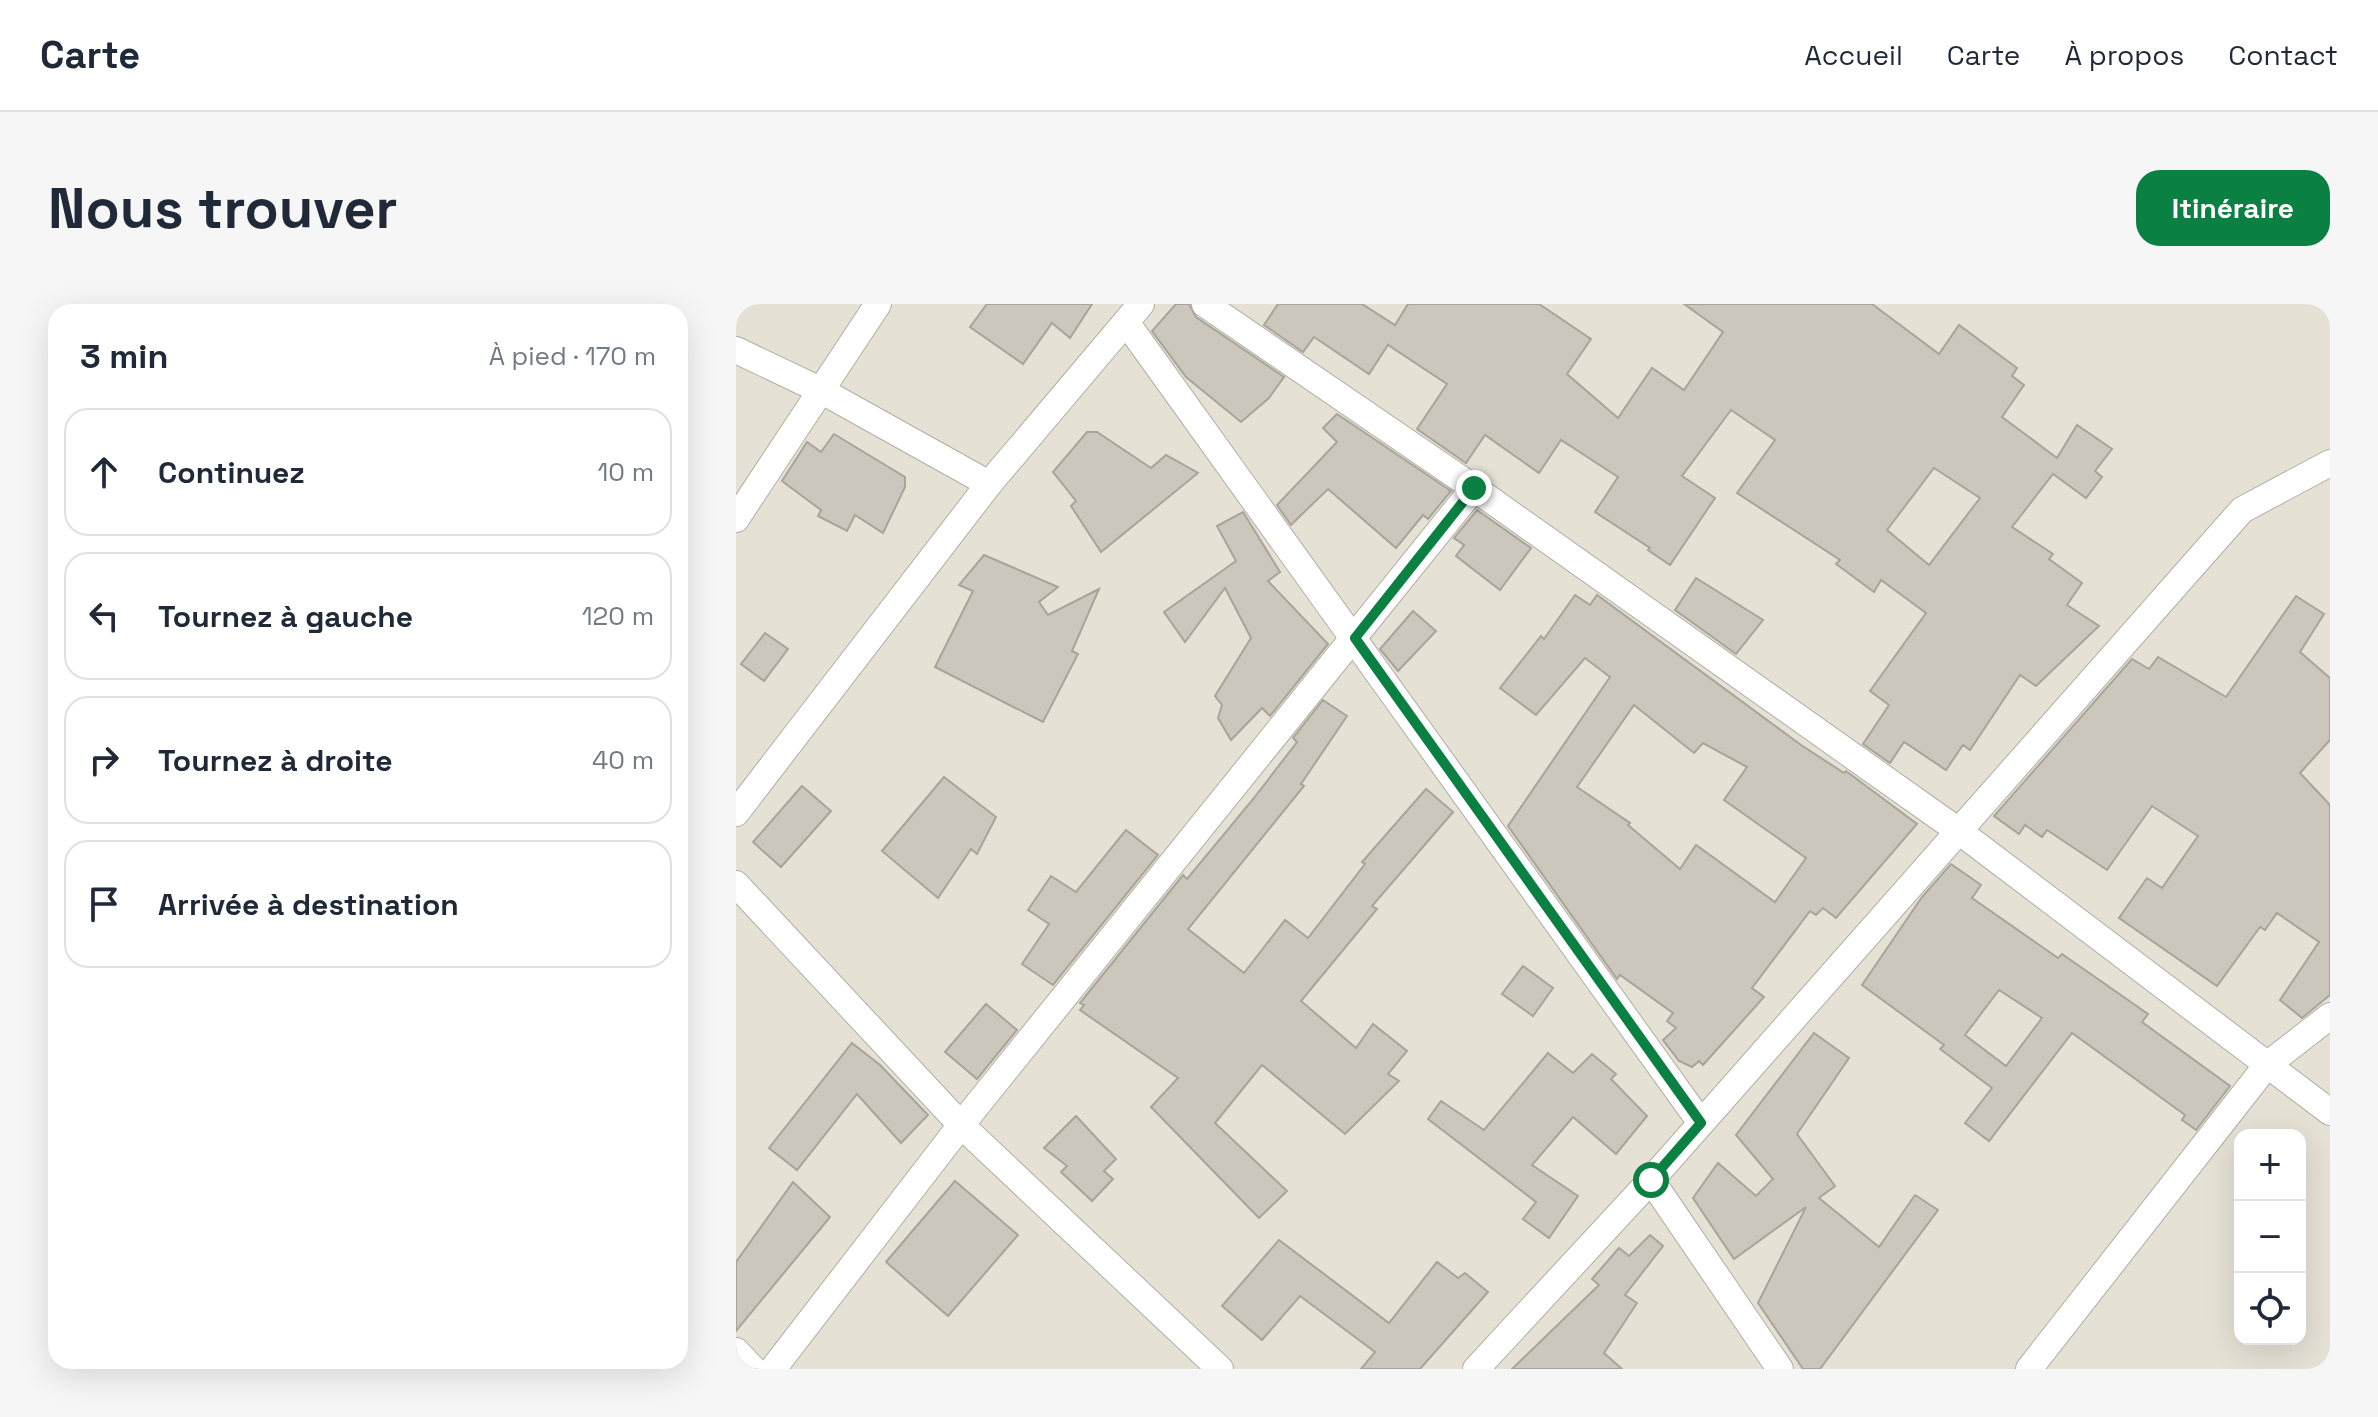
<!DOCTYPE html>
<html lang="fr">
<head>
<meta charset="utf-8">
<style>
	:root { --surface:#fff; --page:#f6f6f7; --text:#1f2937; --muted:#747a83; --line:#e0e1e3; --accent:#0b8043 }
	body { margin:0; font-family:"Space Grotesk",sans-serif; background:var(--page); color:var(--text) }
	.controls { position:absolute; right:24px; bottom:24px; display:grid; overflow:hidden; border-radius:16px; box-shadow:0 8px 32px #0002 }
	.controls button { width:72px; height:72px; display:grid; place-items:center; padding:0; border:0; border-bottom:2px solid var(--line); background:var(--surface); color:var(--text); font:40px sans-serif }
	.stop { position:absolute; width:24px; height:24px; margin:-18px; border:6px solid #0b8043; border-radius:50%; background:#fff }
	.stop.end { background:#0b8043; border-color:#fff; box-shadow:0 2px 8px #0008 }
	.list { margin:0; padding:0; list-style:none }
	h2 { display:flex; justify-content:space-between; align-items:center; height:104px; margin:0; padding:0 32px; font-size:34px }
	h2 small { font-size:26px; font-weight:400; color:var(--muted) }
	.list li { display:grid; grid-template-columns:52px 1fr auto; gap:24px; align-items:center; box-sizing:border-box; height:128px; margin:0 16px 16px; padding:0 16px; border:2px solid var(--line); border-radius:24px }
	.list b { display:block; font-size:30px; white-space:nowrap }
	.list em { font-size:26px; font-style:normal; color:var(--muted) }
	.icon { flex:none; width:44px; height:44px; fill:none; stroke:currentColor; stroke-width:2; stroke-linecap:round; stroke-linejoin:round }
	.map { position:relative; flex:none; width:1594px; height:1065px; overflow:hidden; border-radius:24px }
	header { display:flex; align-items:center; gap:48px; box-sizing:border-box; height:112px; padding:0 40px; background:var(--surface); border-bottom:2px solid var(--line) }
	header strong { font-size:38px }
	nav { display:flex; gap:44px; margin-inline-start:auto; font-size:28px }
	.intro { display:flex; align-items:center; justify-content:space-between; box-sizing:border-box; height:192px; padding:0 48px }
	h1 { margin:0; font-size:56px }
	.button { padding:20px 36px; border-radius:24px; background:var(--accent); color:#fff; font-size:28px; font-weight:700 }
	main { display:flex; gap:48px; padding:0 48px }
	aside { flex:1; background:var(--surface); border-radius:24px; box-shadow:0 8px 32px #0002 }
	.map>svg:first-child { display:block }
	.building { fill:#cbc7bc; stroke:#a8a49a; stroke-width:2; fill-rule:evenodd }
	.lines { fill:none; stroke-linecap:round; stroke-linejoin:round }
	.street-casing { stroke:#b2aea3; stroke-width:28 }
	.street { stroke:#fff; stroke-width:26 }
	.route { stroke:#0b8043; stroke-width:10 }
</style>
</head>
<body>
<header>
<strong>Carte</strong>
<nav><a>Accueil</a><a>Carte</a><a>À propos</a><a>Contact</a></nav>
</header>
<div class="intro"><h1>Nous trouver</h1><a class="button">Itinéraire</a></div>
<main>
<aside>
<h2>3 min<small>À pied · 170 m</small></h2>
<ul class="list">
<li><svg class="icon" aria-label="ahead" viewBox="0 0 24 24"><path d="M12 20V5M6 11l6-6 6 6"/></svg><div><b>Continuez</b></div><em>10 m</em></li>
<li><svg class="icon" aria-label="left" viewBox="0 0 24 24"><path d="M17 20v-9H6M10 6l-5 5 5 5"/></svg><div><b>Tournez à gauche</b></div><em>120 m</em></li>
<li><svg class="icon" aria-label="right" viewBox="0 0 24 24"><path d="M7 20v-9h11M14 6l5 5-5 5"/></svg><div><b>Tournez à droite</b></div><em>40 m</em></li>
<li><svg class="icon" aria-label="arrive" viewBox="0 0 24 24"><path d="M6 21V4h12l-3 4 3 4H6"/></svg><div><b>Arrivée à destination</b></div></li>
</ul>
</aside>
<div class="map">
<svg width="1594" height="1065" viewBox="0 0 1594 1065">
	<rect width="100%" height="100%" fill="#e5e1d5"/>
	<!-- building -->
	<g class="building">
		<polygon points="251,0 356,0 334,34 316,19 287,60 234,23"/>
		<polygon points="440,0 453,0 460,13 548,73 533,94 505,118 450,73 416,27"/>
		<path d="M542,0H626L659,21L672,0H803L855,35L831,70L882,114L916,64L948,86L987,28L948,0H1136L1203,50L1223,21L1281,64L1276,72L1288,81L1266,113L1321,154L1341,121L1376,145L1359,167L1366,173L1350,194L1317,170L1276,223L1317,250L1313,255L1346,279L1331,301L1363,322L1300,382L1284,371L1234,446L1227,441L1210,466L1168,438L1154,459L1127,440L1153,401L1134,387L1190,309L1145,276L1138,288L1100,260L1104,256L1001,189L1039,136L995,106L946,172L979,194L934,261L912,246L914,244L859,208L882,173L825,136L803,169L749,131L730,159L681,125L711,80L652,41L633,70L578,33L567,48L528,21ZM1198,164L1244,194L1193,261L1151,226Z"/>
		<polygon points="601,110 715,187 692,215 687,211 660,244 592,185 555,221 541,201 601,138 587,124"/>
		<polygon points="351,128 361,128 415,164 430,151 462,169 365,248 335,202 340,197 317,168"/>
		<polygon points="98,130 169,173 169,183 147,229 119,211 111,227 82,212 85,206 46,177 71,138 85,148"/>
		<polygon points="741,206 795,244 764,286 720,252 728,241 718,234"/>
		<polygon points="507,208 544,268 532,277 592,340 534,412 526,404 495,436 482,414 486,401 479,392 515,334 489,284 449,338 428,308 500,257 481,222"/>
		<polygon points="248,251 322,283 303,298 312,311 363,285 336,347 342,350 307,418 199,363 237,287 223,281"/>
		<polygon points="960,274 1027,316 1000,350 939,306"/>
		<path d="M839,291L854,301L861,291L1065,441L1108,469L1110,467L1181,520L1100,614L1087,604L1080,611L1074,607L1016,684L1028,693L967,761L963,757L956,763L943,757L927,736L940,724L931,717L937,709L884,671L881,675L772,522L874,373L849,354L800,411L764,384L805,332L808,335ZM898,401L958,449L967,439L1011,463L988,496L1070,554L1039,598L960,541L944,565L892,521L894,519L841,483Z"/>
		<polygon points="1560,292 1588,310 1564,348 1594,374 1594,436 1564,469 1594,501 1594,691 1566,714 1544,696 1583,638 1541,609 1529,626 1524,623 1481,682 1383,614 1411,574 1426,584 1462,532 1416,502 1371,566 1311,526 1306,533 1289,521 1283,530 1258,512 1396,355 1413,365 1422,353 1490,393"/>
		<polygon points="677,307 700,327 662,367 644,345"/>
		<polygon points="29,329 52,345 28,377 5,360"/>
		<polygon points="587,396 611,412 565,480 568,482 452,625 508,669 549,616 572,634 629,560 626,558 690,485 717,508 636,602 641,605 565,697 620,744 637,720 671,747 652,770 663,777 609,830 526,761 479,819 551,887 523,914 415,803 442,774 344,706 348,701 344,699 447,571 451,575 518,494 561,438 557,434"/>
		<polygon points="208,473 260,513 241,550 235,545 202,594 146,547"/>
		<polygon points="66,482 95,507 45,563 17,538"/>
		<polygon points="390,526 422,551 317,681 286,660 313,620 292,606 315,572 340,588"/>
		<path d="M1215,560L1245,581L1236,594L1322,654L1326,650L1412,710L1406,718L1494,782L1460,826L1446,816L1449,811L1336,729L1253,837L1229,819L1256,784L1204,745L1208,741L1126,681L1186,593ZM1263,686L1306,714L1270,762L1229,731Z"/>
		<polygon points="787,662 817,684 797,712 766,690"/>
		<polygon points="250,700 281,726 241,775 209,748"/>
		<polygon points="1078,729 1113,754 1061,830 1099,882 1083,894 1143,943 1179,891 1202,906 1084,1065 1067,1065 1022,999 1070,903 998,955 957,894 982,859 1020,892 1037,875 1000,831"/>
		<polygon points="116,739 144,761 192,811 165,839 121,790 61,866 33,844"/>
		<polygon points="812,749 837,769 856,750 880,770 875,775 911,812 880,850 837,813 796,861 842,892 813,934 787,915 800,898 692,815 705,797 748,826"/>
		<polygon points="340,812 380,855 368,867 377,875 356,897 325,868 331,862 308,844"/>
		<polygon points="219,877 282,931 212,1012 150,958"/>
		<polygon points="57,878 94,913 0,1027 0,958"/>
		<polygon points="914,931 927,942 889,991 901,999 868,1049 886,1065 776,1065 863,981 856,975 883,944 893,952"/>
		<polygon points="543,936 653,1019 701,958 722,974 729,969 752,988 684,1065 625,1065 639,1048 564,992 526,1036 486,1002"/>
	</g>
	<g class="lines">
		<defs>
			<g id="street">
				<polyline points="469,0 738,184 1224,528 1594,808"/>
				<polyline points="390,18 965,819"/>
				<polyline points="0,46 86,87 253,180"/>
				<polyline points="0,215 142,0"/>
				<polyline points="0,509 253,180 405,0"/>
				<polyline points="0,580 225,821 484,1065"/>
				<polyline points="915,876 1044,1065"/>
				<polyline points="0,1047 17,1065"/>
				<polyline points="37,1065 225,821 738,184"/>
				<polyline points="740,1065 915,876 1506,206 1594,159"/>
				<polyline points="1293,1065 1531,761 1594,712"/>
			</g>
		</defs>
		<!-- street casing -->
		<use href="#street" class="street-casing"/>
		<!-- street -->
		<use href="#street" class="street"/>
	</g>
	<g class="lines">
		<!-- route -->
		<polyline class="route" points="738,184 619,334 965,819 915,876"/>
	</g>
</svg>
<div class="controls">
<button>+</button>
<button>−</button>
<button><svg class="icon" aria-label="locate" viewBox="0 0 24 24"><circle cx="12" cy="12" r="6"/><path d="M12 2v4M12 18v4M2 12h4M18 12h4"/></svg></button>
</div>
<div class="stop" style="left:915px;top:876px"></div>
<div class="stop end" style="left:738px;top:184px"></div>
</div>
</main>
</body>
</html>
